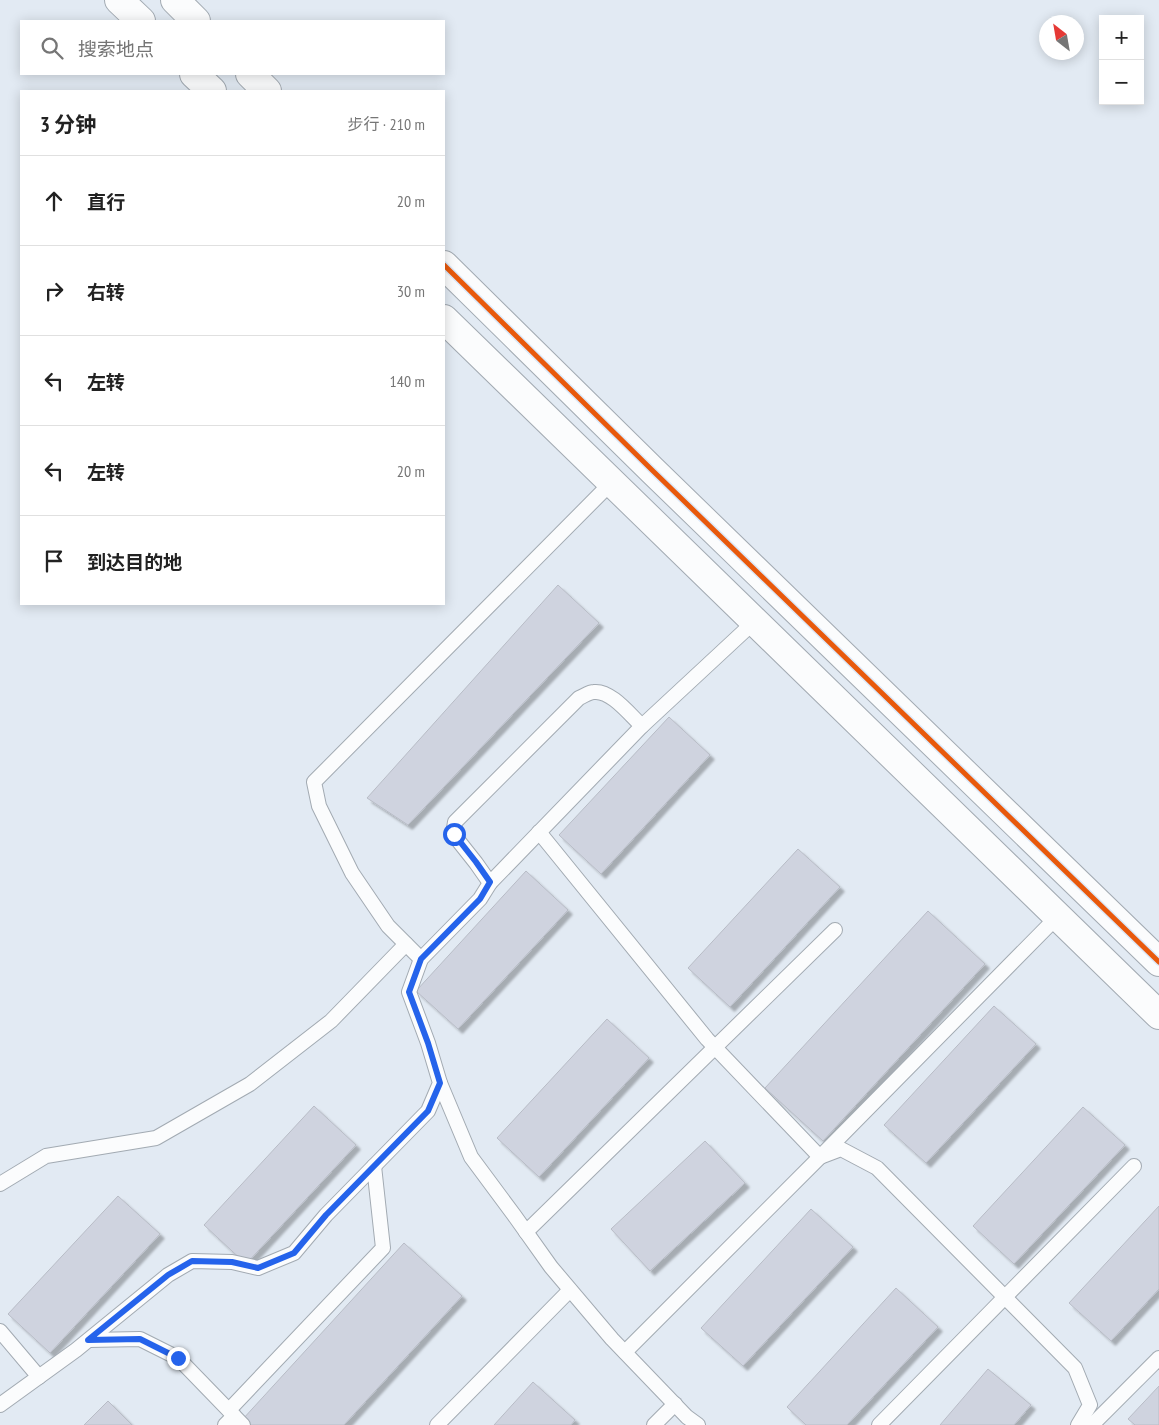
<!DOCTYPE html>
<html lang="zh">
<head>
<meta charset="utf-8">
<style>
	:root { --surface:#fff; --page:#f2f2f2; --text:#222; --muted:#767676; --line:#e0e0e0 }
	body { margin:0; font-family:"PT Sans Narrow","Noto Sans SC",sans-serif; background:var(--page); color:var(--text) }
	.controls { position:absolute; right:15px; top:15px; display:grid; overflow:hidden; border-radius:0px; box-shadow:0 2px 12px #0003 }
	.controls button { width:45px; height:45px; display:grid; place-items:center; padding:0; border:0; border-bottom:1px solid var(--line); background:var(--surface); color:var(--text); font:25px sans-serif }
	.compass { position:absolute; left:1039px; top:15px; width:45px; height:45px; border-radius:50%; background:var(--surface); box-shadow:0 2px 12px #0003; rotate:329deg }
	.stop { position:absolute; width:15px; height:15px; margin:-11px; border:4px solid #2563eb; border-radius:50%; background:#fff }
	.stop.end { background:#2563eb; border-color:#fff; box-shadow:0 1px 5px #0008 }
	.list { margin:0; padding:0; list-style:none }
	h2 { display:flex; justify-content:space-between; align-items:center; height:65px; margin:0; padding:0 20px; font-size:21px }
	h2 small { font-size:16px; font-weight:400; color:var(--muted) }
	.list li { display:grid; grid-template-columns:32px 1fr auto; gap:15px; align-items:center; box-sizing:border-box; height:90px; padding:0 20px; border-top:1px solid var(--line) }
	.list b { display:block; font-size:19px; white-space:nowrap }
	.list em { font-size:16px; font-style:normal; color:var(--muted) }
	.icon { flex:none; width:28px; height:28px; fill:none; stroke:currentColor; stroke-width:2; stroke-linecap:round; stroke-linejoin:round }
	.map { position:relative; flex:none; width:1159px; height:1425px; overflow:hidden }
	.search { position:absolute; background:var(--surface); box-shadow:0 2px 12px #0003; left:20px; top:20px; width:425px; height:55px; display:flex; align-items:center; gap:12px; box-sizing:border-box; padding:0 18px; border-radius:0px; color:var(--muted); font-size:19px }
	.panel { position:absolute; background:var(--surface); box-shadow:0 2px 12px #0003; left:20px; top:90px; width:425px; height:515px; border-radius:0px }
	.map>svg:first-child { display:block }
	.building { fill:#cfd3df; stroke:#b8bcc6; filter:url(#shadow) }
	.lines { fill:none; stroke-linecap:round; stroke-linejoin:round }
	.service-casing { stroke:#a2aab2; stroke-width:16 }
	.tertiary-casing { stroke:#a2aab2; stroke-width:30 }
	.service { stroke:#fbfcfd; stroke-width:14 }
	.tertiary { stroke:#fbfcfd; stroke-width:28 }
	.cycleway-casing { stroke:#dbe9fa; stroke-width:8 }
	.cycleway { stroke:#e8590c; stroke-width:5 }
	.route { stroke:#2563eb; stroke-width:6 }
</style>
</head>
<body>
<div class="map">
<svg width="1159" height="1425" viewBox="0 0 1159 1425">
	<defs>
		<filter id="shadow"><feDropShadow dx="4.5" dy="4.5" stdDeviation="1" flood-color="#0004"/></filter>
	</defs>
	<rect width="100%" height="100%" fill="#e2eaf3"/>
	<!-- building -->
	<g class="building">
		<polygon points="558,585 599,623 408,825 367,798"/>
		<polygon points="669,717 710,755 601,874 559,835"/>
		<polygon points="798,849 840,887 730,1007 688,968"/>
		<polygon points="526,871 568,910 458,1029 416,991"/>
		<polygon points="928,911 985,964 823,1141 765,1088"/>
		<polygon points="994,1006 1036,1044 926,1163 884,1125"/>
		<polygon points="607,1019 649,1058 539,1177 497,1138"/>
		<polygon points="314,1106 356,1145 246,1264 204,1225"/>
		<polygon points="1083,1107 1125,1145 1014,1264 973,1226"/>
		<polygon points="705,1141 745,1183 650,1271 611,1229"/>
		<polygon points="118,1196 160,1234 50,1353 8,1314"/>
		<polygon points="1159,1206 1159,1289 1111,1341 1069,1303"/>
		<polygon points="811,1209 853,1247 743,1366 701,1328"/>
		<polygon points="404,1243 462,1296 344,1425 247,1425 242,1420"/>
		<polygon points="896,1288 938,1327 847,1425 806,1425 787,1407"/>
		<polygon points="988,1369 1031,1405 1014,1425 940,1425"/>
		<polygon points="533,1382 575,1420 571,1425 494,1425"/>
		<polygon points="1159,1386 1159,1425 1135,1425 1128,1419"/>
		<polygon points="108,1401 132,1425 84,1425"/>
	</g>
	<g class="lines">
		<defs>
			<g id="service">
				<polyline points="539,832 707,1039 820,1157 841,1149 877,1168 1075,1368 1090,1405 1078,1425"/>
				<polyline points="490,883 642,726"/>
				<polyline points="421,959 388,926 352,873 319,806 314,782 612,482"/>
				<polyline points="440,1083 471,1157 514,1215 551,1267 612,1339 687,1417 698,1425"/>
				<polyline points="0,1184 46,1156 156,1138 250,1084 331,1021 406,944"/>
				<polyline points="526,1232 835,930"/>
				<polyline points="0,1331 39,1377"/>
				<polyline points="89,1340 140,1339 178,1358 243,1425"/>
				<polyline points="625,1352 820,1157 1057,917"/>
				<path d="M0,1405L76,1350L168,1275L192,1261L232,1262L258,1268L294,1253L326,1215L428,1111L440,1083L428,1043L409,992L421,959L480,899L490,883L476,863L453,834L455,822L579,698C584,696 589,692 594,692C611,690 630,715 642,726L754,622"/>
				<polyline points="229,1410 383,1248 374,1166"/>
				<polyline points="225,1425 234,1416"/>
				<polyline points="437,1425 570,1290"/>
				<polyline points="654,1425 675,1404"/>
				<polyline points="879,1425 1134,1166"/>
				<polyline points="1092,1425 1159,1358"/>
			</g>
			<g id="tertiary">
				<polyline points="119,0 141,21"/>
				<polyline points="175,0 196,21"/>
				<polyline points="194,74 212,91"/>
				<polyline points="250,74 267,91"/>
				<polyline points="444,265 652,470 1159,962"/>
				<polyline points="444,319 1159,1015"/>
			</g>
		</defs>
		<!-- service casing -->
		<use href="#service" class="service-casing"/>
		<!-- tertiary casing -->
		<use href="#tertiary" class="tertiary-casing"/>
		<!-- service -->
		<use href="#service" class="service"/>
		<!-- tertiary -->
		<use href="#tertiary" class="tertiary"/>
		<defs>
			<polyline id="cycleway" points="444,265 652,470 1159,962"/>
		</defs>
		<!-- cycleway casing -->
		<use href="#cycleway" class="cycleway-casing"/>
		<!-- cycleway -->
		<use href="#cycleway" class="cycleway"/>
	</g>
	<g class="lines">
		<!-- route -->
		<polyline class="route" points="178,1358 140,1339 88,1340 168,1275 192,1261 232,1262 258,1268 294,1253 326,1215 428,1111 440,1083 428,1043 409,992 421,959 480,899 490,882 476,862 454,834"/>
	</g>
</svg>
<div class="controls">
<button>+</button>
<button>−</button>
</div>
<svg class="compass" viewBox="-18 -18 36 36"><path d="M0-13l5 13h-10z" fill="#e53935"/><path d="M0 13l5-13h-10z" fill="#767676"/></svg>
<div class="stop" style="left:454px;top:834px"></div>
<div class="stop end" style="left:178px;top:1358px"></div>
<div class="search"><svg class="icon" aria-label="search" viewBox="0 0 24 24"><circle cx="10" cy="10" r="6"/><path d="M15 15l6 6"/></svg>搜索地点</div>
<section class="panel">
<h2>3 分钟<small>步行 · 210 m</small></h2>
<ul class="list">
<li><svg class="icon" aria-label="ahead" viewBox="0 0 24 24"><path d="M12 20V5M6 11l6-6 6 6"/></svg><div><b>直行</b></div><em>20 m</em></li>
<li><svg class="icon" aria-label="right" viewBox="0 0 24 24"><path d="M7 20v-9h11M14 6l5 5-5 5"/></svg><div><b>右转</b></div><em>30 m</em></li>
<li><svg class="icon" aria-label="left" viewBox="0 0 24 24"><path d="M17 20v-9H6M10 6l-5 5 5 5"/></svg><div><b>左转</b></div><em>140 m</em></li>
<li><svg class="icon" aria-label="left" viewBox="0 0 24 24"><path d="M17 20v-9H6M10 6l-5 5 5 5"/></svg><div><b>左转</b></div><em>20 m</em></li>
<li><svg class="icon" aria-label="arrive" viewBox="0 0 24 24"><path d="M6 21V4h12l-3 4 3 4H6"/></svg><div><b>到达目的地</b></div></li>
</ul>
</section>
</div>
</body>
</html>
